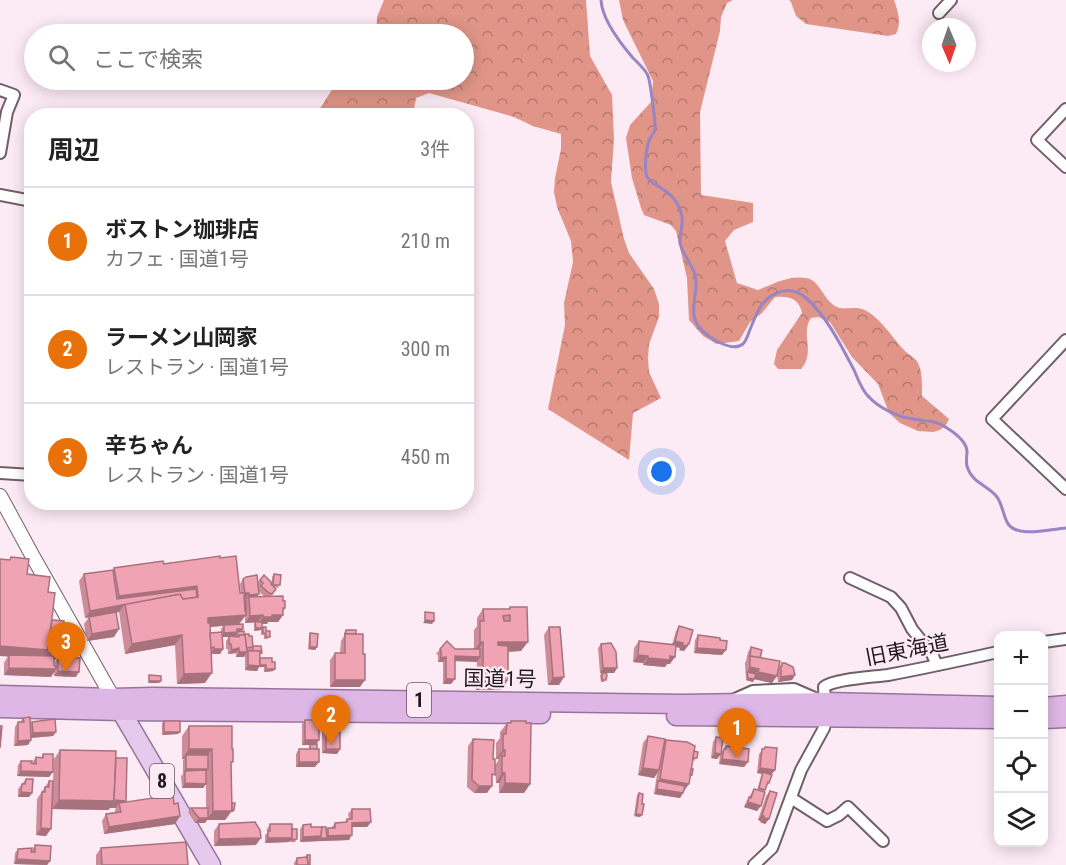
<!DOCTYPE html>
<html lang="ja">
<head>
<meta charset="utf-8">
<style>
	:root { --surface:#fff; --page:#f6f6f6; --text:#222; --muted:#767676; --line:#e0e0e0; --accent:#6c6431 }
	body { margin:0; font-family:"Roboto Condensed","Noto Sans JP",sans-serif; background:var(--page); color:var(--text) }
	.controls { position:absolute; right:18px; bottom:18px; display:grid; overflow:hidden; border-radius:12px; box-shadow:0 3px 15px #0003 }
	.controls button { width:54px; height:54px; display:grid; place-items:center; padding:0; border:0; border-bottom:2px solid var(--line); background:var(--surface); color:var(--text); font:30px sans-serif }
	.compass { position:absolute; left:922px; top:18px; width:54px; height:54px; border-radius:50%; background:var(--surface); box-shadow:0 3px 15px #0003; rotate:178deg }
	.you { position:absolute; left:662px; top:472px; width:21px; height:21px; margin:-15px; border:4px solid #fff; border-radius:50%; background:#1a73e8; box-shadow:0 0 0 9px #1a73e833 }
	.badge { display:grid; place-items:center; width:39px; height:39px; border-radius:50%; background:var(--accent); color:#fff; font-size:20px; font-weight:700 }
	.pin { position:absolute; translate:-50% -50px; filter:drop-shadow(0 2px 3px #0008) }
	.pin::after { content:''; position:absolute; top:32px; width:21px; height:18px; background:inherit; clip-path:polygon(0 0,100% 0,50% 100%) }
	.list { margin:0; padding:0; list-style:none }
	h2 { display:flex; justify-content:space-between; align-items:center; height:78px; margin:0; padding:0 24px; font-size:26px }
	h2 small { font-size:20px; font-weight:400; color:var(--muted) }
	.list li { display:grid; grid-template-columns:39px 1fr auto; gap:18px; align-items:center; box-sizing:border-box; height:108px; padding:0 24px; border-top:2px solid var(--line) }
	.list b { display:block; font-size:22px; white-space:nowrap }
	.list p { margin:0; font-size:20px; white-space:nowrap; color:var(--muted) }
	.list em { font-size:20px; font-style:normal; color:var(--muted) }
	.icon { flex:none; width:33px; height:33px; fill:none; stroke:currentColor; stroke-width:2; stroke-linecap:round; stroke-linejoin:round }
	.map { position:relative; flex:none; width:1066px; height:865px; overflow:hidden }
	.search { position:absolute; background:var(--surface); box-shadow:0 3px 15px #0003; left:24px; top:24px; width:450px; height:66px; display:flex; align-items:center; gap:15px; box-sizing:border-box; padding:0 21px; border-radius:33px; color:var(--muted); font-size:22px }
	.panel { position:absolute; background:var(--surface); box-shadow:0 3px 15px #0003; left:24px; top:108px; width:450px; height:402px; border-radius:24px }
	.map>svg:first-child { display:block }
	.forest { fill:url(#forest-crowns) }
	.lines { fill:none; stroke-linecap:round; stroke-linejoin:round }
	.stream { stroke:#9785c4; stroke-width:3 }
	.minor-casing { stroke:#6f6068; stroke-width:14 }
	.tertiary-casing { stroke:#6f6068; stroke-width:16 }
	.primary-casing { stroke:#96759c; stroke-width:21 }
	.trunk-casing { stroke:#96759c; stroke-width:21 }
	.minor { stroke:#fff; stroke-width:10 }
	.tertiary { stroke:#fff; stroke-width:14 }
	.primary { stroke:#e6c9ec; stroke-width:18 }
	.trunk { stroke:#deb7e6; stroke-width:18 }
	.wall { fill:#ce8c99; fill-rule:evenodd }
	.shaded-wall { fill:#a8727d }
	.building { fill:#f0a3b2; stroke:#a8727d; stroke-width:1.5; fill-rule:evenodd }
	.labels { text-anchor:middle; stroke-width:4.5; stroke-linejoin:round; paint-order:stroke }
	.shield { fill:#fceaf4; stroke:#63595f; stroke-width:1.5 }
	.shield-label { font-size:20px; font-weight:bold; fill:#211b1f }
	.street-label { font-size:21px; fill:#211b1f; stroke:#fceaf4 }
</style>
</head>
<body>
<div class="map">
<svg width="1066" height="865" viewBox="0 0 1066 865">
	<defs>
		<pattern id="forest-crowns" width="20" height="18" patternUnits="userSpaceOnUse" patternTransform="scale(1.5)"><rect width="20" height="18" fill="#e09588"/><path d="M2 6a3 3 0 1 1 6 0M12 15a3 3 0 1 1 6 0" fill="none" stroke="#b5796f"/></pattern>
	</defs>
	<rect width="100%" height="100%" fill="#fceaf4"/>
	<!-- forest -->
	<g class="forest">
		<polygon points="384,0 586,0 590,56 612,95 614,139 611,182 624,239 629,253 654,289 659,304 659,317 649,344 648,358 649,372 661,398 633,413 629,460 548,409 565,325 564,303 573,262 571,241 557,207 554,192 555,178 561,149 561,134 533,126 514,117 429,93 416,98 413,115 331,115 319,110 338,80 464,80 464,34 376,34 377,17"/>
		<path d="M619,0H733L727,3L721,17L720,31L700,112L701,195L753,203V222L734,230L725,241L737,283L758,290C773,284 789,275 806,278C820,280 823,299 835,306C843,311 853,306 862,309C879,315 893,339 905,351C908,354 913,357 916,360C923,369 922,385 922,396L949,419L946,425L940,430L933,432L918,431L900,423L889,413L878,384L852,357L830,322L818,317L811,318C800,333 816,353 801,369H778L774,364L777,350L802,313C799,298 789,296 775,297L762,313L750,322L739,341L717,344L703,336L689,320L687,278L676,231L671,225L644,215L641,208L632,178L626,138L630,125L651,102L653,81L623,20Z"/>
		<path d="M789,0H894C898,11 902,23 896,34L888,36L806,24L796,16L791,2Z"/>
	</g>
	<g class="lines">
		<!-- stream -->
		<path class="stream" d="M601,0C602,19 621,44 633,58C638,63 646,70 648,76C650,80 656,125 655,129C654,134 650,137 649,141C646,149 644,169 647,177C649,180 654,184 658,186C669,193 677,199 681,212C685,223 679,232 680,243C683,257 695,266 696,280C697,297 688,315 700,328C707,337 732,353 743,344C746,341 748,335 749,332C756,315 760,300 777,293C788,288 798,291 806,298C826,315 842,347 854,370C858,379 862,391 869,397C879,408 898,417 913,419C927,422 934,419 947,428C955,433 966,441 967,451C967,457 965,464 968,469C973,483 989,486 997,497C1002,504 1003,514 1007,522C1015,539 1050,529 1066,528"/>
		<defs>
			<g id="minor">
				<polyline points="939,13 951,0"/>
				<polyline points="0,90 14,95 7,112 0,153"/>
				<polyline points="1066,109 1037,140 1066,167"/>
				<polyline points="0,195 32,201"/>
				<polyline points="1066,340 992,419 1066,489"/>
				<polyline points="0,473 32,475"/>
				<polyline points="850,578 891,597 901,608 912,629 932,654 937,665"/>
				<polyline points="1044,642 1066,639"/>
				<polyline points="735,699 753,691 794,689 817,699"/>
				<polyline points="791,798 827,821 839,815 848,807 883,841"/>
				<path d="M754,865L772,848L801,770L824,728L826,717L824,687C834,679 873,677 888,675C925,668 962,660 998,652"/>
			</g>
			<polyline id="tertiary" points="0,496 32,555 113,698"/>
			<polyline id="primary" points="114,699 211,865"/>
			<g id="trunk">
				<polyline points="0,695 113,698 153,697 683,704 826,702 998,706"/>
				<polyline points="1044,707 1066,705"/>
				<polyline points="0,708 121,711 541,714"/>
				<polyline points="676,716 998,719"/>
				<polyline points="1044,719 1066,718"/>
			</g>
		</defs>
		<!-- minor casing -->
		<use href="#minor" class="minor-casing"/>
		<!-- tertiary casing -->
		<use href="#tertiary" class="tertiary-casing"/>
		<!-- primary casing -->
		<use href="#primary" class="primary-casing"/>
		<!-- trunk casing -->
		<use href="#trunk" class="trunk-casing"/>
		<!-- minor -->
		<use href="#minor" class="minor"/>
		<!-- tertiary -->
		<use href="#tertiary" class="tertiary"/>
		<!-- primary -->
		<use href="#primary" class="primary"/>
		<!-- trunk -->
		<use href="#trunk" class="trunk"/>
	</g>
	<!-- wall -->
	<g class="wall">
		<polygon points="11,557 27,574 48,592 55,660 54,660 55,666 55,662 58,657 76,677 54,676 54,672 51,677 4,675 4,663 8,656 0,656 0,559 9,560"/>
		<path d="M220,558L240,593H241L240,584L243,579L258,582L264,575L272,582V577L274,574L279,588L275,587L273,594L271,596L283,601L285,608L283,611V615L278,622H268L267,624H262V627L266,631L268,639H264V635H261V630L254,631V625L255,622H258L245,623V616L239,624L243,629L241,631L244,634L252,647L260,655V658L272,662L275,669L273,671L264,672V667H259L257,671L245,670V656L244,657H236V653L228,654V649H226V641L229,637H223V649L220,654H211L205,683L177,684L175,645L125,654L119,612L116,613L114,637L87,641L84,624L89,617L85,618L79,581L84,574L113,570L114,568ZM259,592L264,596H257L259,594ZM223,626L221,629V632L210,633V627Z"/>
		<polygon points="510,607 521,651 508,652 501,690 476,690 477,661 455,661 451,684 443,684 443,662 438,662 438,655 436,654 440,649 474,649 474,630 477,626 477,618 483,609 509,609"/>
		<polygon points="679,626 689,644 684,651 679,650 680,648 676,647 670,664 667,664 665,667 643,665 643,663 633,662 634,648 639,641 672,645 676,631"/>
		<polygon points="549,627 559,685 548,685 544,635"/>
		<polygon points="346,630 360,687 330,687 330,660 335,653 340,653 341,641 344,636 344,633"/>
		<polygon points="310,633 317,647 315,650 308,649 309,636"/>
		<polygon points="698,635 722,655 694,653 695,640"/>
		<polygon points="601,644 617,668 614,673 606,673 604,682 601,682 600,675 602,673 604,673 600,673 598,648"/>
		<polygon points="751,647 760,658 779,667 782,663 795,675 792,680 778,682 777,675 772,683 755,679 753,682 746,680 745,663 746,661 748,652"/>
		<polygon points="23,718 30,724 32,722 41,721 42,720 56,732 53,736 31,738 31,740 28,745 14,746 15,727 18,722 20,722"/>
		<polygon points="305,720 319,740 316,744 315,767 296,767 296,754 299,749 309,749 310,745 302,745 302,724"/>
		<polygon points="164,721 178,734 162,735 162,723"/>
		<polygon points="511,721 530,784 524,793 499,793 499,783 496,783 495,765 498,761 498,759 496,759 496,743 500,738 500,732 507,723 510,723"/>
		<polygon points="326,724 340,749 337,754 322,753 322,729"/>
		<polygon points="189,726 231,765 232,803 234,810 233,812 231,812 225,820 207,820 205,823 195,823 188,812 191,808 206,808 206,784 203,788 182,788 181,776 183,774 183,760 184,759 182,759 182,736"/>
		<polygon points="648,736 664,743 666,740 694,751 695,761 693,760 691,769 692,775 690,778 680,798 654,794 657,774 654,778 638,775 643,743"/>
		<polygon points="716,737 721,752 726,746 732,746 735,742 742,748 748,762 744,767 719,764 720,755 717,759 711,758 713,742"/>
		<polygon points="473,739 492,779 487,793 474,793 467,787 468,746"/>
		<polygon points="765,747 775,770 771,775 768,785 767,785 764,792 757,811 744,807 746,802 754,789 757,790 762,774 757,773 759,754"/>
		<polygon points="60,750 116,758 125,802 175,824 104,834 102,821 106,814 115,813 115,810 116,808 110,808 108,810 52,809 46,836 36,835 37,799 49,781 53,781 54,759"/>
		<polygon points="43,754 53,772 49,777 17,776 18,765 21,761 32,763 36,757 41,758"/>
		<polygon points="26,779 32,793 29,797 18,797 18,789"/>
		<polygon points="770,791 769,819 765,824 760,822 761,821 758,820 766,796"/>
		<polygon points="639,793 642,804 640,817 634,816 637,795"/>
		<polygon points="352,809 371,822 367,827 352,827 349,840 300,842 300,829 303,825 311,827 326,830 328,828 331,828 335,823 345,822 347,819 349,819 348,814"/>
		<polygon points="219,824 256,845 214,846 214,831"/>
		<polygon points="270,824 292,829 296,842 290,842 290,840 289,842 265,843 265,835 267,833 267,829"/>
		<polygon points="35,845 50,861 47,865 14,864 15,853 18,849 23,849 24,848 32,850"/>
		<polygon points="101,848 188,865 96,865 96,855"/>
		<polygon points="307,855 310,865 294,865 294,863 297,858 305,857"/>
	</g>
	<!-- shaded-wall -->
	<g class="shaded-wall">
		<polygon points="197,586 191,596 112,606 119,596"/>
		<polygon points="245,593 249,593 246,598 242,598"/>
		<polygon points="259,594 256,598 249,597 246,600 249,595"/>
		<polygon points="124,605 119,612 85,618 90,611"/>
		<polygon points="283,608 285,608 280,615 283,615 278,622 268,622 267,624 258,624 263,617 272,615"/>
		<polygon points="246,615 239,624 201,628 208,618"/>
		<polygon points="263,615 258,622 245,623 250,616"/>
		<polygon points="425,620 434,621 432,624 423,623"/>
		<polygon points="256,628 262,628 261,630 254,631"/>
		<polygon points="119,629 114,637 87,641 92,634"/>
		<polygon points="237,629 243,629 240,633 237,633 234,637 221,637 224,633"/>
		<polygon points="182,635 175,645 125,654 132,644"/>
		<polygon points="675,641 683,643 680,648 671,645"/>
		<polygon points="480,642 483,642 477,652 474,652"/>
		<polygon points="498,642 528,642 521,651 491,652"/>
		<polygon points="688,644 689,644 684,651 679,650 682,645"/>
		<polygon points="0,646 48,650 41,659 0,656"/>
		<polygon points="310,647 317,647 315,650 308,649"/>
		<polygon points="239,648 236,653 228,654 232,650"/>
		<polygon points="697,648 726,650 722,655 694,653"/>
		<polygon points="214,649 223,649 220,654 210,654"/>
		<polygon points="46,652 60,653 55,660 52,661 41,660"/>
		<polygon points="239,652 247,652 244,657 236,657"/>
		<polygon points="638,655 648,656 643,663 633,662"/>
		<polygon points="455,656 480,657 477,662 451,661"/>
		<polygon points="670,656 675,657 670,664 667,664 665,667 643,665 648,658"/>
		<polygon points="446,657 443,662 438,662 441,658"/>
		<polygon points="248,665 266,665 264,667 259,667 257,671 245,670"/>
		<polygon points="750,667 759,669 754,676 747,672"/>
		<polygon points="9,668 56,669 51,677 4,675"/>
		<polygon points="603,668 617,668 614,673 600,673"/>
		<polygon points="266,669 275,669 273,671 264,672"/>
		<polygon points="58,671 79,672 76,677 54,676"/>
		<polygon points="758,672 777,676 772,683 753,679"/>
		<polygon points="212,673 205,683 177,684 184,674"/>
		<polygon points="795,675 792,680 778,682 781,677"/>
		<polygon points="564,677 559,685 548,685 553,678"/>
		<polygon points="748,678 754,679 753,682 746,680"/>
		<polygon points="446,679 455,679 451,684 443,684"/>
		<polygon points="335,680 365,680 360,687 330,687"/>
		<polygon points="508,680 501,690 476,690 483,681"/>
		<polygon points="149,681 161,681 159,683 148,683"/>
		<polygon points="56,732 53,736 29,738 33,733"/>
		<polygon points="164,732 180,732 178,734 162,735"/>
		<polygon points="31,740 28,745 14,746 18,741"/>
		<polygon points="305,740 319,740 316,745 302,745"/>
		<polygon points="189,749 212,749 205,759 186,755 184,759 182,759"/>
		<polygon points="326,749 340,749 337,754 322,753"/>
		<polygon points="503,750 505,750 498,759 496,759"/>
		<polygon points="715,753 721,754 717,759 711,758"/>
		<polygon points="722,759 748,762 744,767 719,764"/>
		<polygon points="299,762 319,762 315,767 296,767"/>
		<polygon points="643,768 659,770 654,778 638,775"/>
		<polygon points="760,768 775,770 771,775 757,773"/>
		<polygon points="186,769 208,769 205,774 185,771"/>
		<polygon points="21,771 53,772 49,777 17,776"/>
		<polygon points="502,773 505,773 499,783 496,783"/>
		<polygon points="660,779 689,784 684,791 658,781"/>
		<polygon points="185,783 206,784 203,788 182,788"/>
		<polygon points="505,783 530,784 524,793 499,793"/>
		<polygon points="479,786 492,786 487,793 474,793"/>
		<polygon points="657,789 683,793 680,798 654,794"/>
		<polygon points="21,792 32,793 29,797 18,797"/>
		<polygon points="59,800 126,801 121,808 119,803 116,808 110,808 108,810 52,809"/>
		<polygon points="748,802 761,806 757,811 744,807"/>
		<polygon points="234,810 233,812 231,812 225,820 207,820 205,823 195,823 199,818 208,818 213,811"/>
		<polygon points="636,814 642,815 640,817 634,816"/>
		<polygon points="762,815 764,816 761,821 758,820"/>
		<polygon points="180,816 175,824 104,834 109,827"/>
		<polygon points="764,818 769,819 765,824 760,822"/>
		<polygon points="371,822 367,827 348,827 352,823"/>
		<polygon points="41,828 51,829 46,836 36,835"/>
		<polygon points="352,835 349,840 318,841 320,838 326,838 328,836"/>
		<polygon points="321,836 318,841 300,842 303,837"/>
		<polygon points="261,838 256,845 214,846 219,839"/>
		<polygon points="268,838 292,838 289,842 265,843"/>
		<polygon points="17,859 50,861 47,865 14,864"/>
	</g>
	<!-- building -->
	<g class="building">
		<polygon points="220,556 220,558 236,556 240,593 244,593 246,615 208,618 208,623 210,623 212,673 184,674 182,635 132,644 125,604 180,594 183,599 198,597 197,586 119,596 114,568 163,561 164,564"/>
		<polygon points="11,557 29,559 27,574 50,577 48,592 55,593 48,650 0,646 0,559 10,560"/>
		<polygon points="113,570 117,599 196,589 197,597 183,599 180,594 90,611 84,574"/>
		<polygon points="274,574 281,575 280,585 273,585"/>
		<polygon points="257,575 259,594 249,595 249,593 245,593 243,579 246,577"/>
		<polygon points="264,575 272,583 271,584 276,589 272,594 269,593 261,586 263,583 260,580"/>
		<polygon points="283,596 283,601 285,601 285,608 283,608 283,615 272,615 272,617 263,617 263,615 250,616 249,597"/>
		<polygon points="244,597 246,597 246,611 245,611"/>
		<path d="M510,607H527L528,642H498V645L508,646V680L483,681V642H480V621H484L483,609H510ZM510,615V621H504L503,616Z"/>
		<polygon points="116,612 119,629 92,634 89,617"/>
		<polygon points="425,612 434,613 434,621 425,620"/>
		<polygon points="52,620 64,621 60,653 57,654 46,652 48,650"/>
		<polygon points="255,622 262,622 262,628 256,628"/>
		<polygon points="243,624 243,629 237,629 237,632 224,633 224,625"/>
		<polygon points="679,626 693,630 689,644 688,644 687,646 682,645 683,643 675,641"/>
		<polygon points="263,627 266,627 266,631 270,631 270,637 266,637 266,633 263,633"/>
		<polygon points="549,627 560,627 564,677 553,678"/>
		<polygon points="346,630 356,630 356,634 345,634 345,638"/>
		<polygon points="244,631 244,634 249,634 249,636 252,636 253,647 246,648 245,635 239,635 237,637 237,632"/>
		<polygon points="222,632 223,649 214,649 214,647 211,648 210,633"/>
		<polygon points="310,633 318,634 317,647 310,647"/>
		<polygon points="345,634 363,634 363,654 365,654 365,680 335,680 335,653 345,653"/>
		<polygon points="239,635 245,635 247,652 239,652 239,648 232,650 231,644 229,644 229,636 239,637"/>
		<polygon points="698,635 720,638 720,640 727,641 726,650 697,648"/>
		<polygon points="447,641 455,649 480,649 480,657 455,656 455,679 446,679 446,657 441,658 441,650 440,649"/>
		<polygon points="639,641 676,645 675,657 670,656 670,660 648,658 648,656 638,655"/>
		<polygon points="611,643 616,652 617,668 603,668 601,644"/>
		<polygon points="253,646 261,646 262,653 260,653 260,651 253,651"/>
		<polygon points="751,647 762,650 760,658 750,656"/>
		<polygon points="248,651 260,651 260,666 248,665"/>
		<polygon points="9,655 54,656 54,666 56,666 56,669 9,668"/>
		<polygon points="750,656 780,661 777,676 758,672 759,669 750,667"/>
		<polygon points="58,657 80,658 79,672 58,671"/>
		<polygon points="260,658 272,658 272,662 275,662 275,669 266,669 266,665 260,665"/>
		<polygon points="782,663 785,663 793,667 795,675 781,677 781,667 782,666"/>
		<polygon points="747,672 756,674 754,679 748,678"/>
		<polygon points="602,673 606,673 607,675 606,680 602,680"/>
		<polygon points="149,675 161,676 161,681 149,681"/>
		<polygon points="30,717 31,740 18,741 18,722 24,722 23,718"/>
		<polygon points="55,719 56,732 33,733 32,722"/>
		<rect x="305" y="720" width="14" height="20"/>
		<rect x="164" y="721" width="16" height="11"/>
		<polygon points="511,721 526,721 526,723 531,723 530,784 505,783 505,773 502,773 502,756 505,756 505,750 503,750 503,734 506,734 507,723 511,723"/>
		<rect x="326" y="724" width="14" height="25"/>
		<polygon points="0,726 2,726 0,748"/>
		<polygon points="189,726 232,726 232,749 233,749 233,762 231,762 232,811 213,811 212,749 189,749"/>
		<polygon points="648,736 665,739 659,770 643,768"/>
		<polygon points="716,737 723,738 721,754 715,753"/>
		<polygon points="473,739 494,740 493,759 495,759 495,775 492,774 492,786 479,786 472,780"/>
		<polygon points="666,740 687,742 695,746 689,784 660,779"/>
		<polygon points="735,742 742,743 742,748 749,749 748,762 722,759 724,749 726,749 726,746 734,747"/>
		<polygon points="317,744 317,749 310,749 310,745"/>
		<polygon points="765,747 777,748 775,770 760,768 762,749 764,749"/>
		<rect x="299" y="749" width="20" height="13"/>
		<polygon points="60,750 116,751 114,801 59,800"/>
		<polygon points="694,751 698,752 697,758 693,758"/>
		<polygon points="43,754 53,754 53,772 21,771 21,761 32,761 31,763 36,764 36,757 43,758"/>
		<rect x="186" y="755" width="22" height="14"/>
		<polygon points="116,758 127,758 126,801 114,800"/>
		<polygon points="691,769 693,769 692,775 690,775"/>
		<polygon points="206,770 206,784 185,783 185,771"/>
		<polygon points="763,772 772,775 769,783 768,782 765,790 759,788"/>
		<polygon points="26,779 33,779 32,793 21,792 22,784 25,784"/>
		<polygon points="49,781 53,781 51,829 41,828 42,792 45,792 45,787 49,787"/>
		<polygon points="658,781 685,786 683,793 657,789"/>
		<polygon points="754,789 765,792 761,806 748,802 749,797 751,798"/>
		<polygon points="770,791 777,793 769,819 764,818 764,816 762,815"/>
		<polygon points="639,793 643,794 642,804 644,804 642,815 636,814"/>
		<polygon points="173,795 174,804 178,803 180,816 109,827 106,814 121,812 119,803"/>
		<polygon points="232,803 235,803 234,810 232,810"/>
		<polygon points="191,808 208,808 208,818 199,818"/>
		<polygon points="352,809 370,809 371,822 352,823 352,835 328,836 328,828 335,828 335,823 347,822 347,819 352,819"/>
		<polygon points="255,822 260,830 261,838 219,839 219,824"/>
		<polygon points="270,824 292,824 292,838 268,838 268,831 270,831"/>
		<polygon points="311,824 311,827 322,827 321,836 303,837 303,825"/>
		<polygon points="322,827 326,827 327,838 320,838 321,836"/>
		<polygon points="292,829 297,829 297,839 292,840"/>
		<polygon points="186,842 188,865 102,865 101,848"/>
		<polygon points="35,845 51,846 50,861 17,859 18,849 32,848 31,852 35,852"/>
		<polygon points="307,855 310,855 310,865 308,865"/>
		<polygon points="307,857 308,865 297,865 297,858"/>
	</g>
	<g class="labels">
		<!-- shield labels -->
		<g class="shield">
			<rect x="407" y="683" width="24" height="34" rx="4.5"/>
			<rect x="150" y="764" width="24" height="34" rx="4.5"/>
		</g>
		<g class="shield-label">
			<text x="419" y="707">1</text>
			<text x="162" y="788">8</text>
		</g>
		<!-- street labels -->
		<g class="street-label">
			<text transform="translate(907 650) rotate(-11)" y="7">旧東海道</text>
			<text transform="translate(500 679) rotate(1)" y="7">国道1号</text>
		</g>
	</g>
</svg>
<div class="controls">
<button>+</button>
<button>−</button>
<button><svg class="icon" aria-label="locate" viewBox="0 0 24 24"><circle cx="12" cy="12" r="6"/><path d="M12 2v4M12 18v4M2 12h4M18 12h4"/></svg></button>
<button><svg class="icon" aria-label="layers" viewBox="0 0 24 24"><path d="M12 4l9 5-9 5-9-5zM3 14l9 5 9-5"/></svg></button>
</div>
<svg class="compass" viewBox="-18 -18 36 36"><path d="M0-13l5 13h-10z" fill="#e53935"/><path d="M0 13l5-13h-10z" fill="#767676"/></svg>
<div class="you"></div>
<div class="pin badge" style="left:737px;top:758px;background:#e8710a">1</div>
<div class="pin badge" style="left:331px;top:745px;background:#e8710a">2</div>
<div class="pin badge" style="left:66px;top:672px;background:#e8710a">3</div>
<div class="search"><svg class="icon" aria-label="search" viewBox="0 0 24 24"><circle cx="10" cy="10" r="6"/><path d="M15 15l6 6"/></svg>ここで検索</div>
<section class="panel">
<h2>周辺<small>3件</small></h2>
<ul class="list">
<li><span class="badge" style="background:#e8710a">1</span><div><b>ボストン珈琲店</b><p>カフェ · 国道1号</p></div><em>210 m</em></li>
<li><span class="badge" style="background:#e8710a">2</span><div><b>ラーメン山岡家</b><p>レストラン · 国道1号</p></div><em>300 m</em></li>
<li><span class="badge" style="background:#e8710a">3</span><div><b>辛ちゃん</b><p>レストラン · 国道1号</p></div><em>450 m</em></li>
</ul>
</section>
</div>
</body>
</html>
